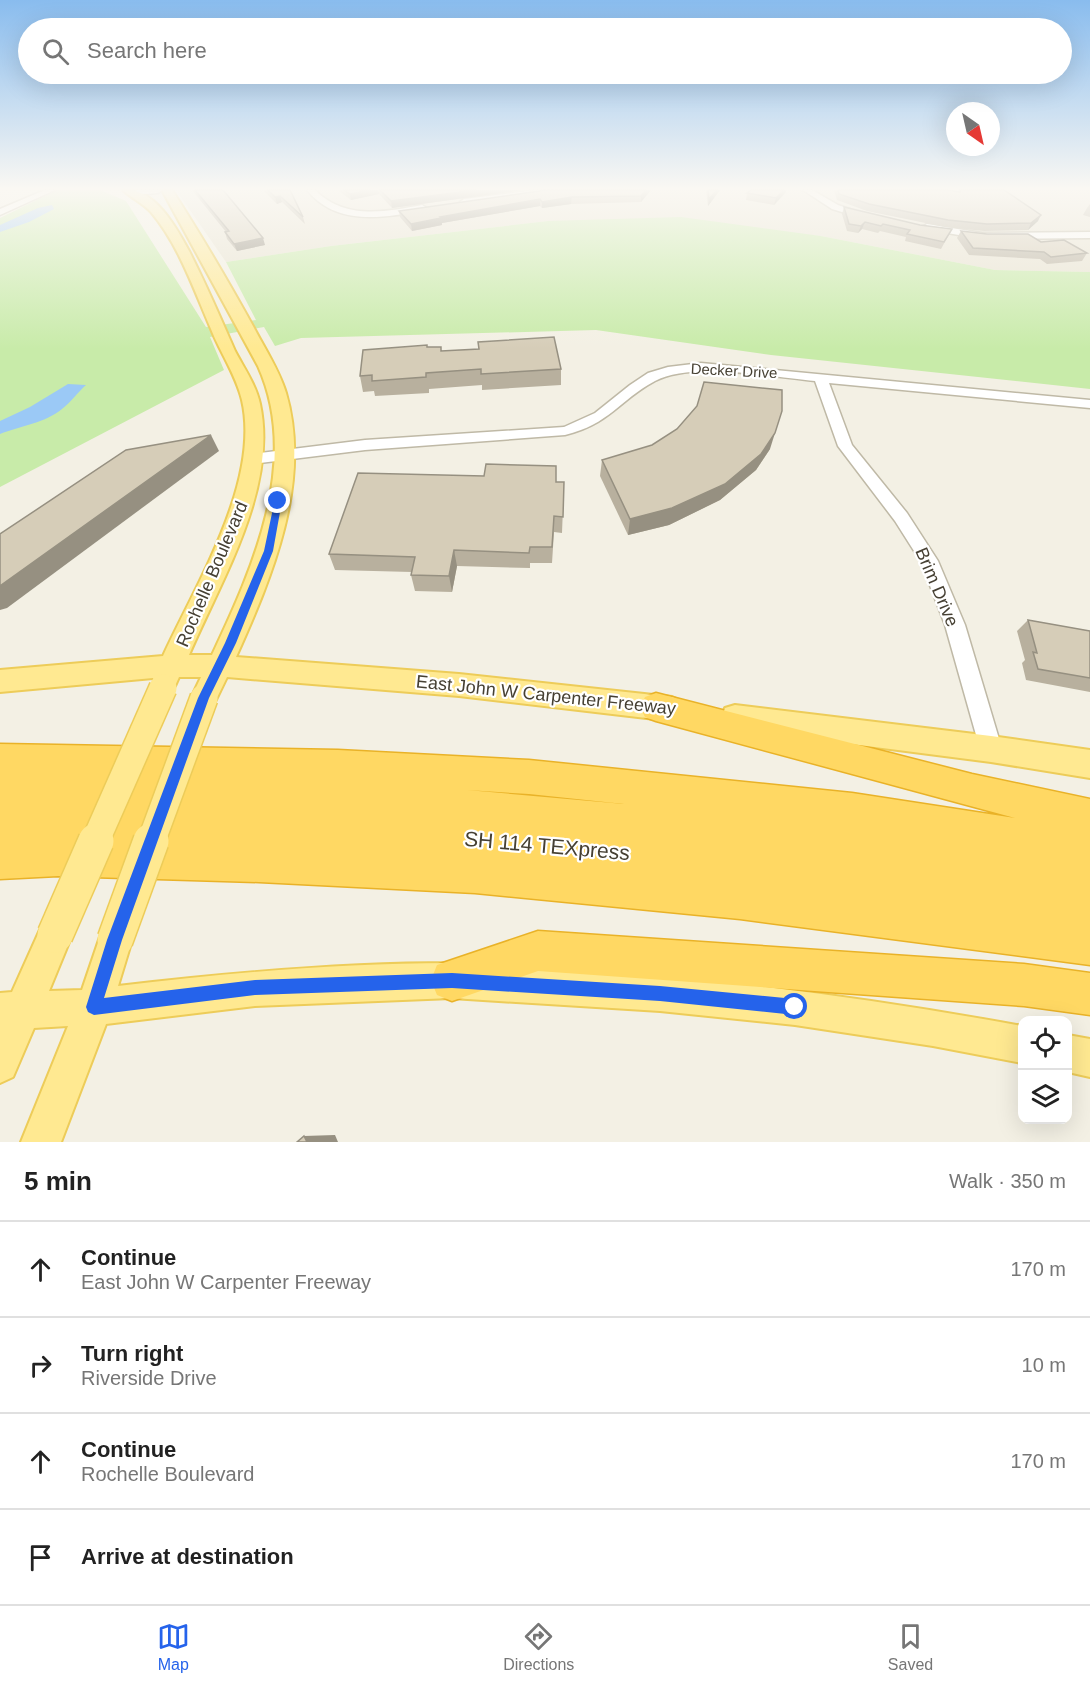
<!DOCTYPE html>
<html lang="en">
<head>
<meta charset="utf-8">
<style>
	:root { --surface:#fff; --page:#f2f2f2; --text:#222; --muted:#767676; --line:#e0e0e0; --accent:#2563eb }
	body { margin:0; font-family:Arial,sans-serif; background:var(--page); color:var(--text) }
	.controls { position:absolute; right:18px; bottom:18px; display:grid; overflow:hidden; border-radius:12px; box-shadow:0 6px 24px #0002 }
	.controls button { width:54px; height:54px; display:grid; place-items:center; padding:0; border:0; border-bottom:2px solid var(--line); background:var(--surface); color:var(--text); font:30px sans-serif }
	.compass { position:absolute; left:946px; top:102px; width:54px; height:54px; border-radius:50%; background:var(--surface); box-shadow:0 6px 24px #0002; rotate:146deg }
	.stop { position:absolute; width:18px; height:18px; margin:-14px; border:4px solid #2563eb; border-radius:50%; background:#fff }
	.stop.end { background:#2563eb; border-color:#fff; box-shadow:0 2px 6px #0008 }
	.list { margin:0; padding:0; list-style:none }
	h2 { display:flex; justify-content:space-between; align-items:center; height:78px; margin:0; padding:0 24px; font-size:26px }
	h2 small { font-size:20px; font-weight:400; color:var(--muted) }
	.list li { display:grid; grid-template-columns:39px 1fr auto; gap:18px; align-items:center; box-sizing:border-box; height:96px; padding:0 24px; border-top:2px solid var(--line) }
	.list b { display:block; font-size:22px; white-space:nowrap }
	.list p { margin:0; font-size:20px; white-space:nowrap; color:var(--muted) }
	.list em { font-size:20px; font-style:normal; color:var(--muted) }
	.icon { flex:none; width:33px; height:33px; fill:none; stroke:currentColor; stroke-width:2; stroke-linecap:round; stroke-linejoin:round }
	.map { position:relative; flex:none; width:1090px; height:1142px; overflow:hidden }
	.search { position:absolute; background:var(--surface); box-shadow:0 6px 24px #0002; left:18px; right:18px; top:18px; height:66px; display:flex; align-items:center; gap:15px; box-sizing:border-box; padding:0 21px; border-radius:33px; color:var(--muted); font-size:22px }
	.sheet { height:462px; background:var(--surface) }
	nav { display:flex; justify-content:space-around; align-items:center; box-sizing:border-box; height:84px; border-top:2px solid var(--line); background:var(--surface); font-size:16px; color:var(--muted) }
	nav a { display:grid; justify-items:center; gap:3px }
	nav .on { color:var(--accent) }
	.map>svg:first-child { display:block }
	.residential { fill:#e8e3d1 }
	.green { fill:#c8eba9 }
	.water { fill:#9bc9f6 }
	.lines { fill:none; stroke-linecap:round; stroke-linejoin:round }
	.minor-casing { stroke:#bfb9a6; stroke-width:3 }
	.major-casing { stroke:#edcc59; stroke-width:4 }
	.highway-casing { stroke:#e9b228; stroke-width:3 }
	.minor { fill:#fff; fill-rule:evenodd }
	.major { fill:#ffe991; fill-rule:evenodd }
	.highway { fill:#ffd863; fill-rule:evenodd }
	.major-bridge-far1-casing { stroke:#edcc59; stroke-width:30; stroke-linecap:butt }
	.major-bridge-casing { stroke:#edcc59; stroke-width:38; stroke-linecap:butt }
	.major-bridge-far1 { stroke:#ffe991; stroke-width:27 }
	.major-bridge { stroke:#ffe991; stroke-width:35 }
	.wall { fill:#b8b09e }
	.shaded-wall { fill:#969081 }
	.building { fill:#d6cdb8; stroke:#969081; stroke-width:1.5 }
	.route { fill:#2563eb }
	.labels { text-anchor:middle; stroke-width:4.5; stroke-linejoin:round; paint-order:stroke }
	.far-street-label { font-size:15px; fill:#464033; stroke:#fff }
	.street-label { font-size:18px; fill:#464033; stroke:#fff }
	.near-street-label { font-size:21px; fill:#464033; stroke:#fff }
</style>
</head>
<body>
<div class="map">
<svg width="1090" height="1142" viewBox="0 0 1090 1142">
	<rect width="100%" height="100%" fill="#f3f0e4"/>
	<!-- residential -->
	<polygon class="residential" points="176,190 1090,190 1090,272 995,270 821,236 548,221 331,246 226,262"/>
	<!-- green -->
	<polygon class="green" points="57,190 100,190 126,201 206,327 256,320 226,262 331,246 548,221 681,217 821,236 995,270 1090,272 1090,389 771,355 596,330 301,338 275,346 264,327 210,337 224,370 0,487 0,218"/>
	<!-- water -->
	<g class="water">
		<polygon points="52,205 54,209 29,222 0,232 0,225 38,208"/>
		<path d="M68,384L86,385C77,393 71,402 62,409C45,423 20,426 0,434V421L30,407Z"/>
	</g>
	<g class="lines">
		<defs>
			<g id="minor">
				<polygon points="45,190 55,190 0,215 0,209"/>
				<polygon points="137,190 162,190 158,193 134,195 134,191"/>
				<path d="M307,190H315C345,220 384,212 422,205L427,208L422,211C381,218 336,226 307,190Z"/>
				<polygon points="535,190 555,190 551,193 464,205 460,202 464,199"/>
				<polygon points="803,190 812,190 838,205 870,216 865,219 832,209"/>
				<polygon points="927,224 982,233 1090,232 1090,238 982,239 924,229 922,227"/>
				<path d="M701,363L1090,400V408L829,383L852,445L907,513L938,561L965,625L1002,749L999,756L991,759L983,756L980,749L945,625L921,562L895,521L838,446L815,381C773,377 691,361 655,381C618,401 610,424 565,435L365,450L252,464L244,459L252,454L365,440L564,427L595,413L630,385L648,373L668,367Z"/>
			</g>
			<g id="major">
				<path d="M123,190C154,187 176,227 189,251C206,284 220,317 235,351C244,368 256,385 260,404C278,489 221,580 189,655H212C253,568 301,461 258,366L162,190H172C201,235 228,281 254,328C265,349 279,370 286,393C312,482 272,577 236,657L459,674L672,697L681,701L685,709L681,717L672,721L459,696L227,677L213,706L204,710L195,706L191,698L201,677H179L175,686L166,689L157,686L153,678L0,692V670L163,656C196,584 261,481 242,400C236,375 220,352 211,329C194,290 179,245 151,212C143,203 131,198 123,190Z"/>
				<polygon points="735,705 991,736 1090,750 1090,778 991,762 735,729 725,726 722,717 725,708"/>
				<path d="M55,918L67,923L72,935L49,991L82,990L103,928L115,923L127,928L132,940L118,986C229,973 339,963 451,963C493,962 536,968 578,970C728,979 875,999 1022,1026V1063L933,1046L795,1025L660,1011L452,998L255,1006L106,1024L61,1142H21L68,1026L34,1028L13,1077L0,1083V993L12,992L43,923Z"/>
				<polygon points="1068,1035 1090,1039 1090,1077 1068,1072"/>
			</g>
			<g id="highway">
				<path d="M656,693L972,774L1090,799V965L740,919L475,893L259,882L58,876L0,879V744L338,750L529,760L852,793L1015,818L656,721L645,717L640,707L645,697ZM467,790L529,794L624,804Z"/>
				<polygon points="538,931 1024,964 1090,973 1090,1015 1024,1006 538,971 452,1001 437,995 431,980 437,965"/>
			</g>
		</defs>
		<!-- minor casing -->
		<use href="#minor" class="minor-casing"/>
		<!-- major casing -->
		<use href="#major" class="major-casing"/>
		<!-- highway casing -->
		<use href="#highway" class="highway-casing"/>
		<!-- minor -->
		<use href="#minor" class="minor"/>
		<!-- major -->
		<use href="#major" class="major"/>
		<!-- highway -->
		<use href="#highway" class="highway"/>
		<defs>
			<g id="major-bridge-far1">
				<polyline points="95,842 163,688"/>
				<polyline points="151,842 204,698"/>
			</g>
			<g id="major-bridge">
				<polyline points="55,935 96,841"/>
				<polyline points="115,940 151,841"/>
			</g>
		</defs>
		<!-- major-bridge-far1 casing -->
		<use href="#major-bridge-far1" class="major-bridge-far1-casing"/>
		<!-- major-bridge casing -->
		<use href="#major-bridge" class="major-bridge-casing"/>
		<!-- major-bridge-far1 -->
		<use href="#major-bridge-far1" class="major-bridge-far1"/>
		<!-- major-bridge -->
		<use href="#major-bridge" class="major-bridge"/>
	</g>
	<!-- wall -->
	<g class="wall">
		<polygon points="192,190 223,190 265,245 237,251 227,239 225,232 226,232"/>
		<polygon points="263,190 290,190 303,217 305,224 282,202 277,204"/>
		<polygon points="338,190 523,190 392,208 379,194 351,200"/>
		<polygon points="651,190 641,202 571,204 542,208 540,206 442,223 442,225 412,231 400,217 399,211"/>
		<polygon points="706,190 720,190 708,206"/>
		<polygon points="751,190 786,190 786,192 774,205 746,200 747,193"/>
		<polygon points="834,190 949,190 958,191 958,190 1004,190 1038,221 1028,230 984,231 945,227 867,211 837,200"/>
		<polygon points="1090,204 1090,217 1083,215 1087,208"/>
		<polygon points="844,207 920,225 952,229 941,249 905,241 906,237 880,231 878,233 862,229 858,233 847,231 842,214"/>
		<polygon points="961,231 1041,242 1087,253 1082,261 1047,264 1040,259 969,255 957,238"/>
		<polygon points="428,347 442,351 561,369 561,385 482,390 482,385 429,389 429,393 375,396 374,391 363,392 360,376"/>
		<polygon points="770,449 756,470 720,500 669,525 628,535 600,476 602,460"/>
		<polygon points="556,482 564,482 562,533 554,532 552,563 530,563 530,568 457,566 452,592 415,591 411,575 412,572 335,570 329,554"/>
		<polygon points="1028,620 1090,631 1090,692 1026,680 1022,663 1025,660 1017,631"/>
	</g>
	<!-- shaded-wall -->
	<g class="shaded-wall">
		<polygon points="370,190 378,190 379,194 351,200 350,194"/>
		<polygon points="476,190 523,190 392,208 391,201"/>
		<polygon points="646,190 651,190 641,202 641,196"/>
		<polygon points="717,190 720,190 708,206 709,199"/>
		<polygon points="784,190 786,190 786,192 774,205 776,198"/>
		<polygon points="280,196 282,202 277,204 275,197"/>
		<polygon points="572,197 571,204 542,208 542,202"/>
		<polygon points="540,199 540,206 442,223 442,225 412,231 411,224 440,217"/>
		<polygon points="1041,215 1038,221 1028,230 1031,223"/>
		<polygon points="865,222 862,229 858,233 861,226"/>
		<polygon points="263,238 265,245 237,251 234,244"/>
		<polygon points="775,433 770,449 756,470 720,500 669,525 628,535 630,519"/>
		<polygon points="211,435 219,451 7,608 0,610 0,586"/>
		<polygon points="454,550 457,566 452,592 449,576"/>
		<polygon points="335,1135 338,1142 307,1142 304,1136"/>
	</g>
	<!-- building -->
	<g class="building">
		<polygon points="195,190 223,190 263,238 234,244 225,232 229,231"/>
		<polygon points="268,190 290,190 303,217 280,196 275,197"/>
		<polygon points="344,190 370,190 350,194"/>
		<polygon points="380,190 476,190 391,201"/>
		<polygon points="546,190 646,190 641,196 572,197 542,202 540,199 440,217 441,218 411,224 399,211"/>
		<polygon points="708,190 717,190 709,199"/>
		<polygon points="751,190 784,190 776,198 747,193"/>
		<polygon points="838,190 949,190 960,192 960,190 1004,190 1041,215 1031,223 987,224 948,220 869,204 839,194"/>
		<polygon points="844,207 920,225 952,229 944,242 907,234 910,230 883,224 881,226 865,222 861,226 849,224"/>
		<polygon points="961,231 987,234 1028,234 1041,242 1064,240 1087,253 1051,257 1044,252 973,248"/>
		<polygon points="554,337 561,369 481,374 481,369 426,373 426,377 372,381 372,375 360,376 363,350 427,345 427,347 441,347 441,351 479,349 478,342"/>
		<polygon points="704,382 782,390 782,411 775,433 761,454 725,484 672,508 630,519 602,460 652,445 677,429 697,406"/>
		<polygon points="211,435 0,586 0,534 126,450"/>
		<polygon points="486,464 556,466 556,482 564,482 563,517 554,516 552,547 530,547 529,553 454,550 449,576 411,575 415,557 329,554 358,473 484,476"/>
		<polygon points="1028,620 1090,631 1090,678 1038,669 1033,652 1037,653"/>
		<polygon points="304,1136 307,1142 297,1142"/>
	</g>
	<!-- sky -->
	<linearGradient id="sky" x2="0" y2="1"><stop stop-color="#89bcee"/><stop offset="0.54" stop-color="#faf8f3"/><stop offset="1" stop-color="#faf8f3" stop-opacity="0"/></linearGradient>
	<rect width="1090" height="349" fill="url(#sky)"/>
	<!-- route -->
	<polygon class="route" points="275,499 282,501 273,551 236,643 209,698 122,940 104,998 255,980 452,973 660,986 795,999 800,1001 802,1007 800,1012 795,1015 660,1001 452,988 255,995 94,1015 88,1012 86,1007 107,940 198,698 225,643 264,551"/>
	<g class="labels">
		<!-- far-street labels -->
		<g class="far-street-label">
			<text transform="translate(734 371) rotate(3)" y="5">Decker Drive</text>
		</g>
		<!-- street labels -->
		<g class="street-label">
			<text transform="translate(212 574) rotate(-67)" y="6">Rochelle Boulevard</text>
			<text transform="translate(937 587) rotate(67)" y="6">Brim Drive</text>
			<text transform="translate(546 695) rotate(6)" y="6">East John W Carpenter Freeway</text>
		</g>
		<!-- near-street labels -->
		<g class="near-street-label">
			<text transform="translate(547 846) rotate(5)" y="7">SH 114 TEXpress</text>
		</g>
	</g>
</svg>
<div class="controls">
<button><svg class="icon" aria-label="locate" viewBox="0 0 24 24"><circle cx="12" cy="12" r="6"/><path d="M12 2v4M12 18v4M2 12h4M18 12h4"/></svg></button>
<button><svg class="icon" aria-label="layers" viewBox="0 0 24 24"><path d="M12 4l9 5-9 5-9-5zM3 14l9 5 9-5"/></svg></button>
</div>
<svg class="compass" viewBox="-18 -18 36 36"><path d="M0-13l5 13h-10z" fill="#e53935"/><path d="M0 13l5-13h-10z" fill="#767676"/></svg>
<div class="stop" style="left:795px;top:1007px"></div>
<div class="stop end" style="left:278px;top:501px"></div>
<div class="search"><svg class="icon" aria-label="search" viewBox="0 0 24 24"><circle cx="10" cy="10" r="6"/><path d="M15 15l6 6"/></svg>Search here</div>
</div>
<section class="sheet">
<h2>5 min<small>Walk · 350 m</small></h2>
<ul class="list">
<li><svg class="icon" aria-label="ahead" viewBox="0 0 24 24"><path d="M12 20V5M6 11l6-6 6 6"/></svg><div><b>Continue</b><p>East John W Carpenter Freeway</p></div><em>170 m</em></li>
<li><svg class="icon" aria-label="right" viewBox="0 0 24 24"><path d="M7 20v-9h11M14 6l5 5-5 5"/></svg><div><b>Turn right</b><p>Riverside Drive</p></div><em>10 m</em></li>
<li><svg class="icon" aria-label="ahead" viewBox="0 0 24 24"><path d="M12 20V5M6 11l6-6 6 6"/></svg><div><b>Continue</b><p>Rochelle Boulevard</p></div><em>170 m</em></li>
<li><svg class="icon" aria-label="arrive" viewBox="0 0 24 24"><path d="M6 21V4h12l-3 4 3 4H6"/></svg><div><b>Arrive at destination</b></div></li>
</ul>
</section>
<nav>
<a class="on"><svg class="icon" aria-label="map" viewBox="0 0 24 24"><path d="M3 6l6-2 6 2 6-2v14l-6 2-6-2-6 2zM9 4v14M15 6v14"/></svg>Map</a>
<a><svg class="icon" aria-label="directions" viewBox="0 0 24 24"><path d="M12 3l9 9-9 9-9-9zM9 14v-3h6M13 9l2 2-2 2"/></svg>Directions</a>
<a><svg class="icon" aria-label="saved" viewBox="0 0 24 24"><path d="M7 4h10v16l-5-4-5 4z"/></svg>Saved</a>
</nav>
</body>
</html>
